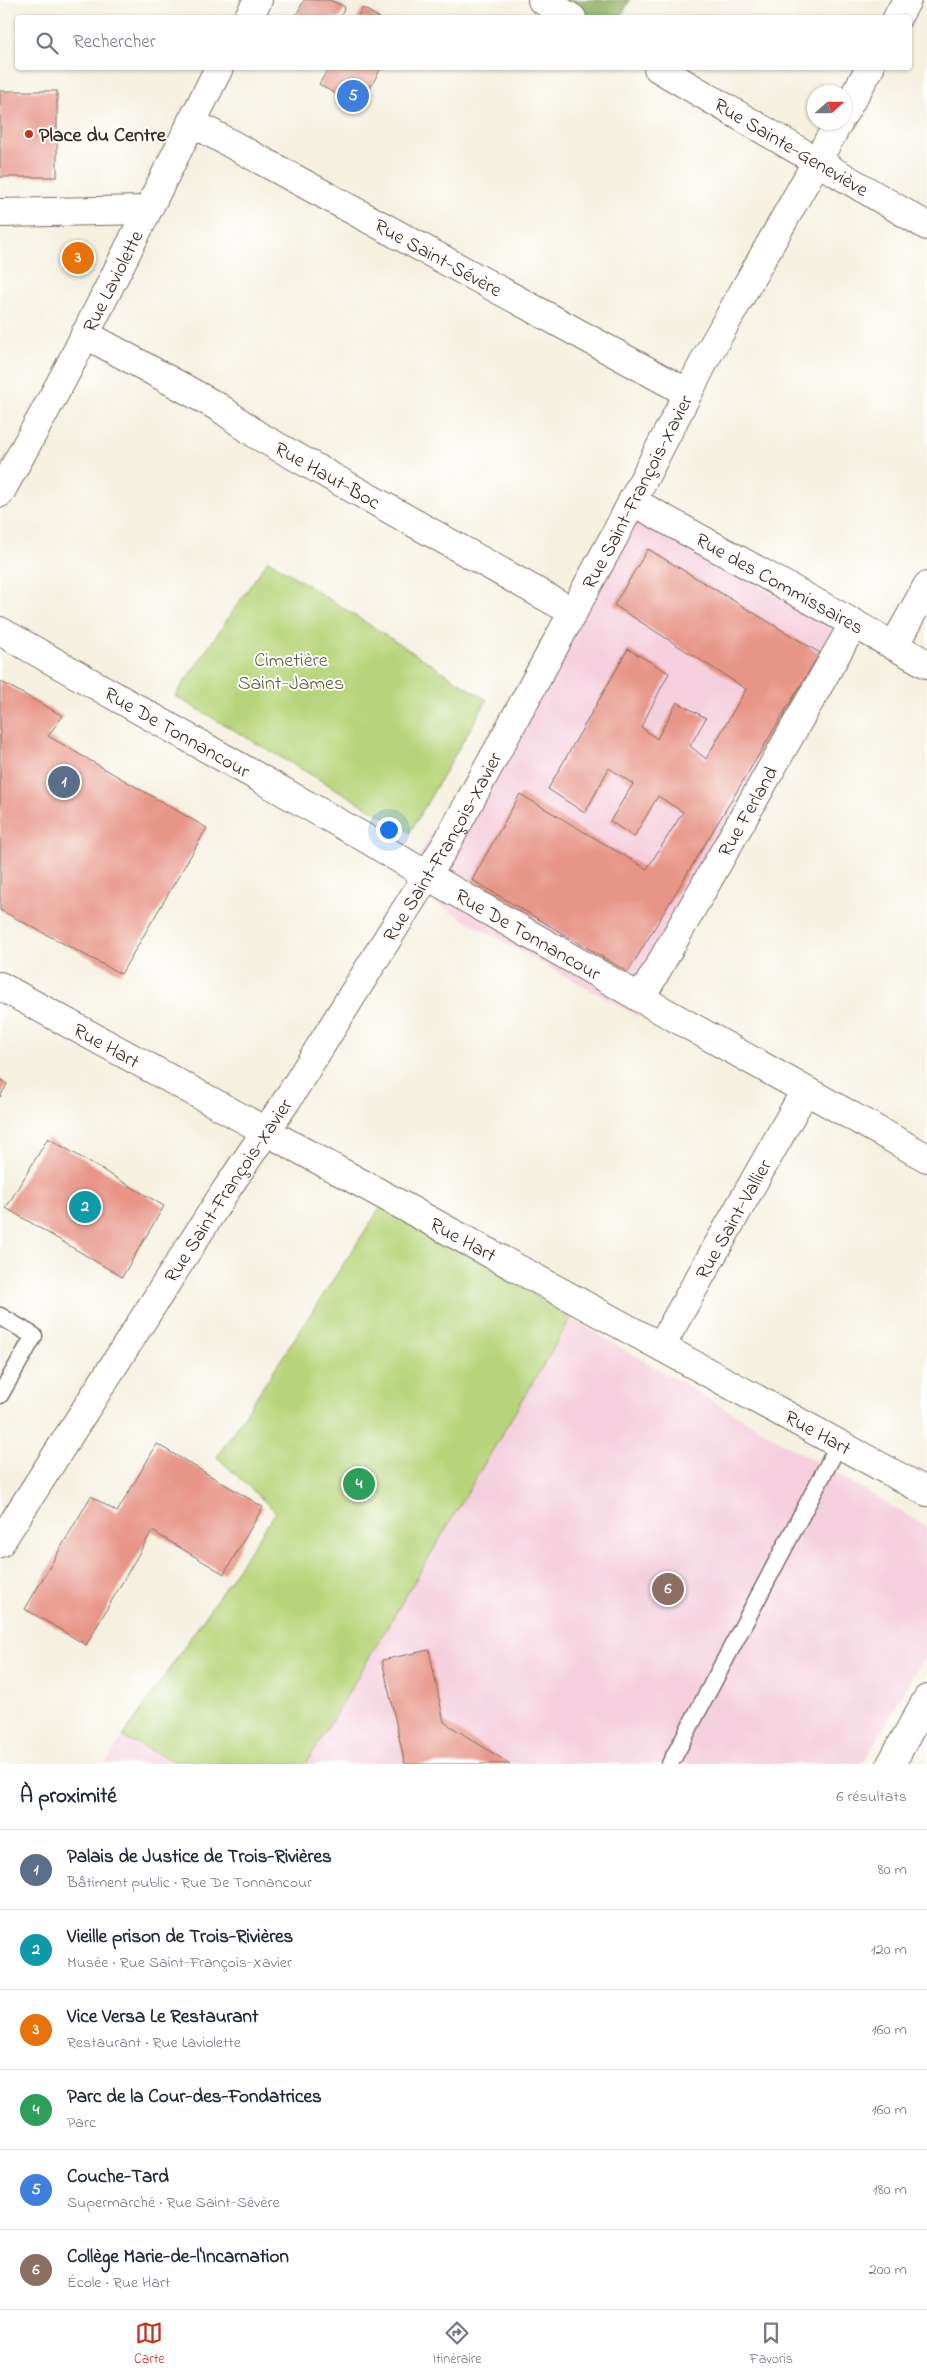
<!DOCTYPE html>
<html lang="fr">
<head>
<meta charset="utf-8">
<style>
	:root { --surface:#fff; --page:#f2f2f3; --text:#1f2937; --muted:#747a83; --line:#e0e1e3; --accent:#c8321e }
	body { margin:0; font-family:"Indie Flower",sans-serif; background:var(--page); color:var(--text) }
	.compass { position:absolute; left:807px; top:85px; width:45px; height:45px; border-radius:50%; background:var(--surface); box-shadow:0 1px 4px #0004; rotate:69deg }
	.you { position:absolute; left:388px; top:829px; width:18px; height:18px; margin:-12px; border:4px solid #fff; border-radius:50%; background:#1a73e8; box-shadow:0 0 0 8px #1a73e833 }
	.badge { display:grid; place-items:center; width:32px; height:32px; border-radius:50%; background:var(--accent); color:#fff; font-size:16px; font-weight:700 }
	.pin { position:absolute; translate:-50% -50%; border:2px solid #fff; box-shadow:0 1px 5px #0006 }
	.list { margin:0; padding:0; list-style:none }
	h2 { display:flex; justify-content:space-between; align-items:center; height:65px; margin:0; padding:0 20px; font-size:21px }
	h2 small { font-size:16px; font-weight:400; color:var(--muted) }
	.list li { display:grid; grid-template-columns:32px 1fr auto; gap:15px; align-items:center; box-sizing:border-box; height:80px; padding:0 20px; border-top:1px solid var(--line) }
	.list b { display:block; font-size:19px; white-space:nowrap }
	.list p { margin:0; font-size:16px; white-space:nowrap; color:var(--muted) }
	.list em { font-size:16px; font-style:normal; color:var(--muted) }
	.icon { flex:none; width:28px; height:28px; fill:none; stroke:currentColor; stroke-width:2; stroke-linecap:round; stroke-linejoin:round }
	.map { position:relative; flex:none; width:927px; height:1764px; overflow:hidden }
	.search { position:absolute; background:var(--surface); box-shadow:0 1px 4px #0004; left:15px; right:15px; top:15px; height:55px; display:flex; align-items:center; gap:12px; box-sizing:border-box; padding:0 18px; border-radius:5px; color:var(--muted); font-size:19px }
	.sheet { height:545px; background:var(--surface) }
	nav { display:flex; justify-content:space-around; align-items:center; box-sizing:border-box; height:70px; border-top:1px solid var(--line); background:var(--surface); font-size:14px; color:var(--muted) }
	nav a { display:grid; justify-items:center; gap:2px }
	nav .on { color:var(--accent) }
	.map>svg:first-child { display:block }
	.built { fill:#f4cfdd }
	.green { fill:#b8d47a; stroke:#7a7f4c }
	.forest { fill:#92b66a; stroke:#667044 }
	.building { fill:#e79587 }
	.lines { fill:none; stroke-linecap:round; stroke-linejoin:round }
	.lane-casing { stroke:#7c6f62; stroke-width:19 }
	.street-casing { stroke:#7c6f62; stroke-width:30 }
	.primary-casing { stroke:#7c6f62; stroke-width:30 }
	.lane { stroke:#fff; stroke-width:16 }
	.street { stroke:#fff; stroke-width:28 }
	.primary { stroke:#fff; stroke-width:28 }
	.poi-dot { fill:#c8321e; stroke:#fff; stroke-width:2 }
	.labels { text-anchor:middle; stroke-width:4; stroke-linejoin:round; paint-order:stroke }
	.poi-label { font-size:20px; font-weight:bold; fill:#3b2a1e; stroke:#fff; text-anchor:start }
	.street-label { font-size:20px; fill:#3b2a1e; stroke:#fff }
	.park-label { font-size:20px; fill:#605d3a; stroke:#fff }
</style>
</head>
<body>
<div class="map">
<svg width="927" height="1764" viewBox="0 0 927 1764">
	<rect width="100%" height="100%" fill="#fff"/>
	<filter id="ink" filterUnits="userSpaceOnUse"><feTurbulence type="fractalNoise" baseFrequency=".02" numOctaves="2"/><feDisplacementMap in="SourceGraphic" scale="10" xChannelSelector="R" yChannelSelector="G"/><feConvolveMatrix kernelMatrix="1 2 1 2 8 2 1 2 1" color-interpolation-filters="sRGB"/></filter>
	<filter id="wash" filterUnits="userSpaceOnUse"><feTurbulence type="fractalNoise" baseFrequency=".0096" numOctaves="4" result="noise"/><feDisplacementMap in="SourceGraphic" scale="20" xChannelSelector="R" yChannelSelector="G"/><feGaussianBlur stdDeviation="1.12" result="paint"/><feColorMatrix in="noise" values="0 0 0 0 0 0 0 0 0 0 0 0 0 0 0 0 0 1.4 0 .05"/><feComposite in="paint" operator="in"/></filter>
	<g filter="url(#wash)">
		<rect width="100%" height="100%" fill="#f5f0e0"/>
		<!-- built -->
		<g class="built">
			<polygon points="621,510 856,640 639,1017 402,885"/>
			<polygon points="571,1318 927,1527 927,1651 863,1764 306,1764"/>
			<polygon points="123,1737 180,1764 105,1764"/>
		</g>
		<!-- green -->
		<g class="green">
			<polygon points="268,560 487,700 410,832 175,696"/>
			<polygon points="386,1199 571,1318 306,1764 180,1764 123,1737 276,1512 217,1457"/>
		</g>
		<!-- forest -->
		<polygon class="forest" points="545,0 630,0 620,18 573,17"/>
		<g id="blocks">
			<!-- building -->
			<g class="building">
				<polygon points="304,0 330,0 345,7 340,18 295,18"/>
				<polygon points="363,8 380,18 357,18"/>
				<polygon points="329,68 381,68 359,108 319,84"/>
				<rect x="0" y="91" width="57" height="86"/>
				<polygon points="648,549 820,653 628,972 472,880 520,794 647,869 683,812 658,796 634,837 610,821 633,784 609,768 585,813 548,789 628,649 669,673 641,727 657,739 677,702 706,718 690,746 706,759 746,689 614,605"/>
				<polygon points="0,681 63,716 48,736 207,828 121,974 0,910"/>
				<polygon points="0,1079 7,1084 0,1097"/>
				<polygon points="48,1138 164,1206 122,1277 6,1208"/>
				<polygon points="157,1444 263,1507 224,1574 152,1531 86,1645 25,1609 91,1496 117,1512"/>
				<polygon points="429,1650 444,1722 510,1764 405,1764 382,1660"/>
			</g>
		</g>
	</g>
	<g filter="url(#ink)">
		<use href="#blocks" fill-opacity="0" stroke="#7c6f62" stroke-width="1"/>
		<g class="lines">
			<defs>
				<g id="lane">
					<polyline points="0,1316 34,1336 0,1395"/>
					<polyline points="670,1764 839,1444"/>
				</g>
				<g id="street">
					<polyline points="542,0 572,18"/>
					<polyline points="897,18 907,0"/>
					<path id="s1" d="M658,68L927,226"/>
					<polyline points="844,113 870,68"/>
					<path id="s2" d="M191,122L688,393"/>
					<path id="s3" d="M85,334L220,408L257,435L573,612"/>
					<path id="s4" d="M632,501L927,664"/>
					<path id="s5" d="M0,631L367,839L426,875L663,1011L927,1158"/>
					<polyline points="894,646 927,586"/>
					<path id="s6" d="M0,986C308,1157 619,1321 927,1492"/>
					<path id="s7" d="M641,998L854,623"/>
					<path id="s8" d="M661,1346L805,1091"/>
					<path id="s9" d="M0,1543L226,1190L287,1100L447,843L615,535L707,356L839,122"/>
					<polyline points="891,1764 927,1699"/>
				</g>
				<g id="primary">
					<polyline points="248,18 258,0"/>
					<polyline points="0,213 147,210"/>
					<path id="s10" d="M0,493L67,371L219,68"/>
				</g>
			</defs>
			<!-- lane casing -->
			<use href="#lane" class="lane-casing"/>
			<!-- street casing -->
			<use href="#street" class="street-casing"/>
			<!-- primary casing -->
			<use href="#primary" class="primary-casing"/>
			<!-- lane -->
			<use href="#lane" class="lane"/>
			<!-- street -->
			<use href="#street" class="street"/>
			<!-- primary -->
			<use href="#primary" class="primary"/>
		</g>
	</g>
	<!-- markers -->
	<circle class="poi-dot" cx="29" cy="134" r="5"/>
	<g class="labels">
		<!-- poi labels -->
		<g class="poi-label">
			<text x="39" y="141">Place du Centre</text>
		</g>
		<!-- street labels -->
		<g class="street-label">
			<text dy="7" stroke="none"><textPath href="#s1" startOffset="155">Rue Sainte-Geneviève</textPath></text>
			<text dy="7" stroke="none"><textPath href="#s2" startOffset="282">Rue Saint-Sévère</textPath></text>
			<text dy="7" stroke="none"><textPath href="#s10" startOffset="240">Rue Laviolette</textPath></text>
			<text dy="7" stroke="none"><textPath href="#s3" startOffset="281">Rue Haut-Boc</textPath></text>
			<text dy="7" stroke="none"><textPath href="#s9" startOffset="1230">Rue Saint-François-Xavier</textPath></text>
			<text dy="7" stroke="none"><textPath href="#s4" startOffset="169">Rue des Commissaires</textPath></text>
			<text dy="7" stroke="none"><textPath href="#s5" startOffset="204">Rue De Tonnancour</textPath></text>
			<text dy="7" stroke="none"><textPath href="#s7" startOffset="215">Rue Ferland</textPath></text>
			<text dy="7" stroke="none"><textPath href="#s9" startOffset="825">Rue Saint-François-Xavier</textPath></text>
			<text dy="7" stroke="none"><textPath href="#s5" startOffset="609">Rue De Tonnancour</textPath></text>
			<text dy="7" stroke="none"><textPath href="#s6" startOffset="122">Rue Hart</textPath></text>
			<text dy="7" stroke="none"><textPath href="#s9" startOffset="420">Rue Saint-François-Xavier</textPath></text>
			<text dy="7" stroke="none"><textPath href="#s8" startOffset="146">Rue Saint-Vallier</textPath></text>
			<text dy="7" stroke="none"><textPath href="#s6" startOffset="528">Rue Hart</textPath></text>
			<text dy="7" stroke="none"><textPath href="#s6" startOffset="932">Rue Hart</textPath></text>
		</g>
		<!-- park labels -->
		<g class="park-label">
			<text x="291" y="666">Cimetière<tspan x="291" dy="23">Saint-James</tspan></text>
		</g>
	</g>
</svg>
<svg class="compass" viewBox="-18 -18 36 36"><path d="M0-13l5 13h-10z" fill="#e53935"/><path d="M0 13l5-13h-10z" fill="#747a83"/></svg>
<div class="you"></div>
<div class="pin badge" style="left:64px;top:782px;background:#5c6f8a">1</div>
<div class="pin badge" style="left:85px;top:1207px;background:#0f9aa8">2</div>
<div class="pin badge" style="left:78px;top:258px;background:#e8710a">3</div>
<div class="pin badge" style="left:359px;top:1484px;background:#2e9e5b">4</div>
<div class="pin badge" style="left:353px;top:96px;background:#3f7fe0">5</div>
<div class="pin badge" style="left:668px;top:1589px;background:#8d6e63">6</div>
<div class="search"><svg class="icon" aria-label="search" viewBox="0 0 24 24"><circle cx="10" cy="10" r="6"/><path d="M15 15l6 6"/></svg>Rechercher</div>
</div>
<section class="sheet">
<h2>À proximité<small>6 résultats</small></h2>
<ul class="list">
<li><span class="badge" style="background:#5c6f8a">1</span><div><b>Palais de Justice de Trois-Rivières</b><p>Bâtiment public · Rue De Tonnancour</p></div><em>80 m</em></li>
<li><span class="badge" style="background:#0f9aa8">2</span><div><b>Vieille prison de Trois-Rivières</b><p>Musée · Rue Saint-François-Xavier</p></div><em>120 m</em></li>
<li><span class="badge" style="background:#e8710a">3</span><div><b>Vice Versa Le Restaurant</b><p>Restaurant · Rue Laviolette</p></div><em>160 m</em></li>
<li><span class="badge" style="background:#2e9e5b">4</span><div><b>Parc de la Cour-des-Fondatrices</b><p>Parc</p></div><em>160 m</em></li>
<li><span class="badge" style="background:#3f7fe0">5</span><div><b>Couche-Tard</b><p>Supermarché · Rue Saint-Sévère</p></div><em>180 m</em></li>
<li><span class="badge" style="background:#8d6e63">6</span><div><b>Collège Marie-de-l'Incarnation</b><p>École · Rue Hart</p></div><em>200 m</em></li>
</ul>
</section>
<nav>
<a class="on"><svg class="icon" aria-label="map" viewBox="0 0 24 24"><path d="M3 6l6-2 6 2 6-2v14l-6 2-6-2-6 2zM9 4v14M15 6v14"/></svg>Carte</a>
<a><svg class="icon" aria-label="directions" viewBox="0 0 24 24"><path d="M12 3l9 9-9 9-9-9zM9 14v-3h6M13 9l2 2-2 2"/></svg>Itinéraire</a>
<a><svg class="icon" aria-label="saved" viewBox="0 0 24 24"><path d="M7 4h10v16l-5-4-5 4z"/></svg>Favoris</a>
</nav>
</body>
</html>
